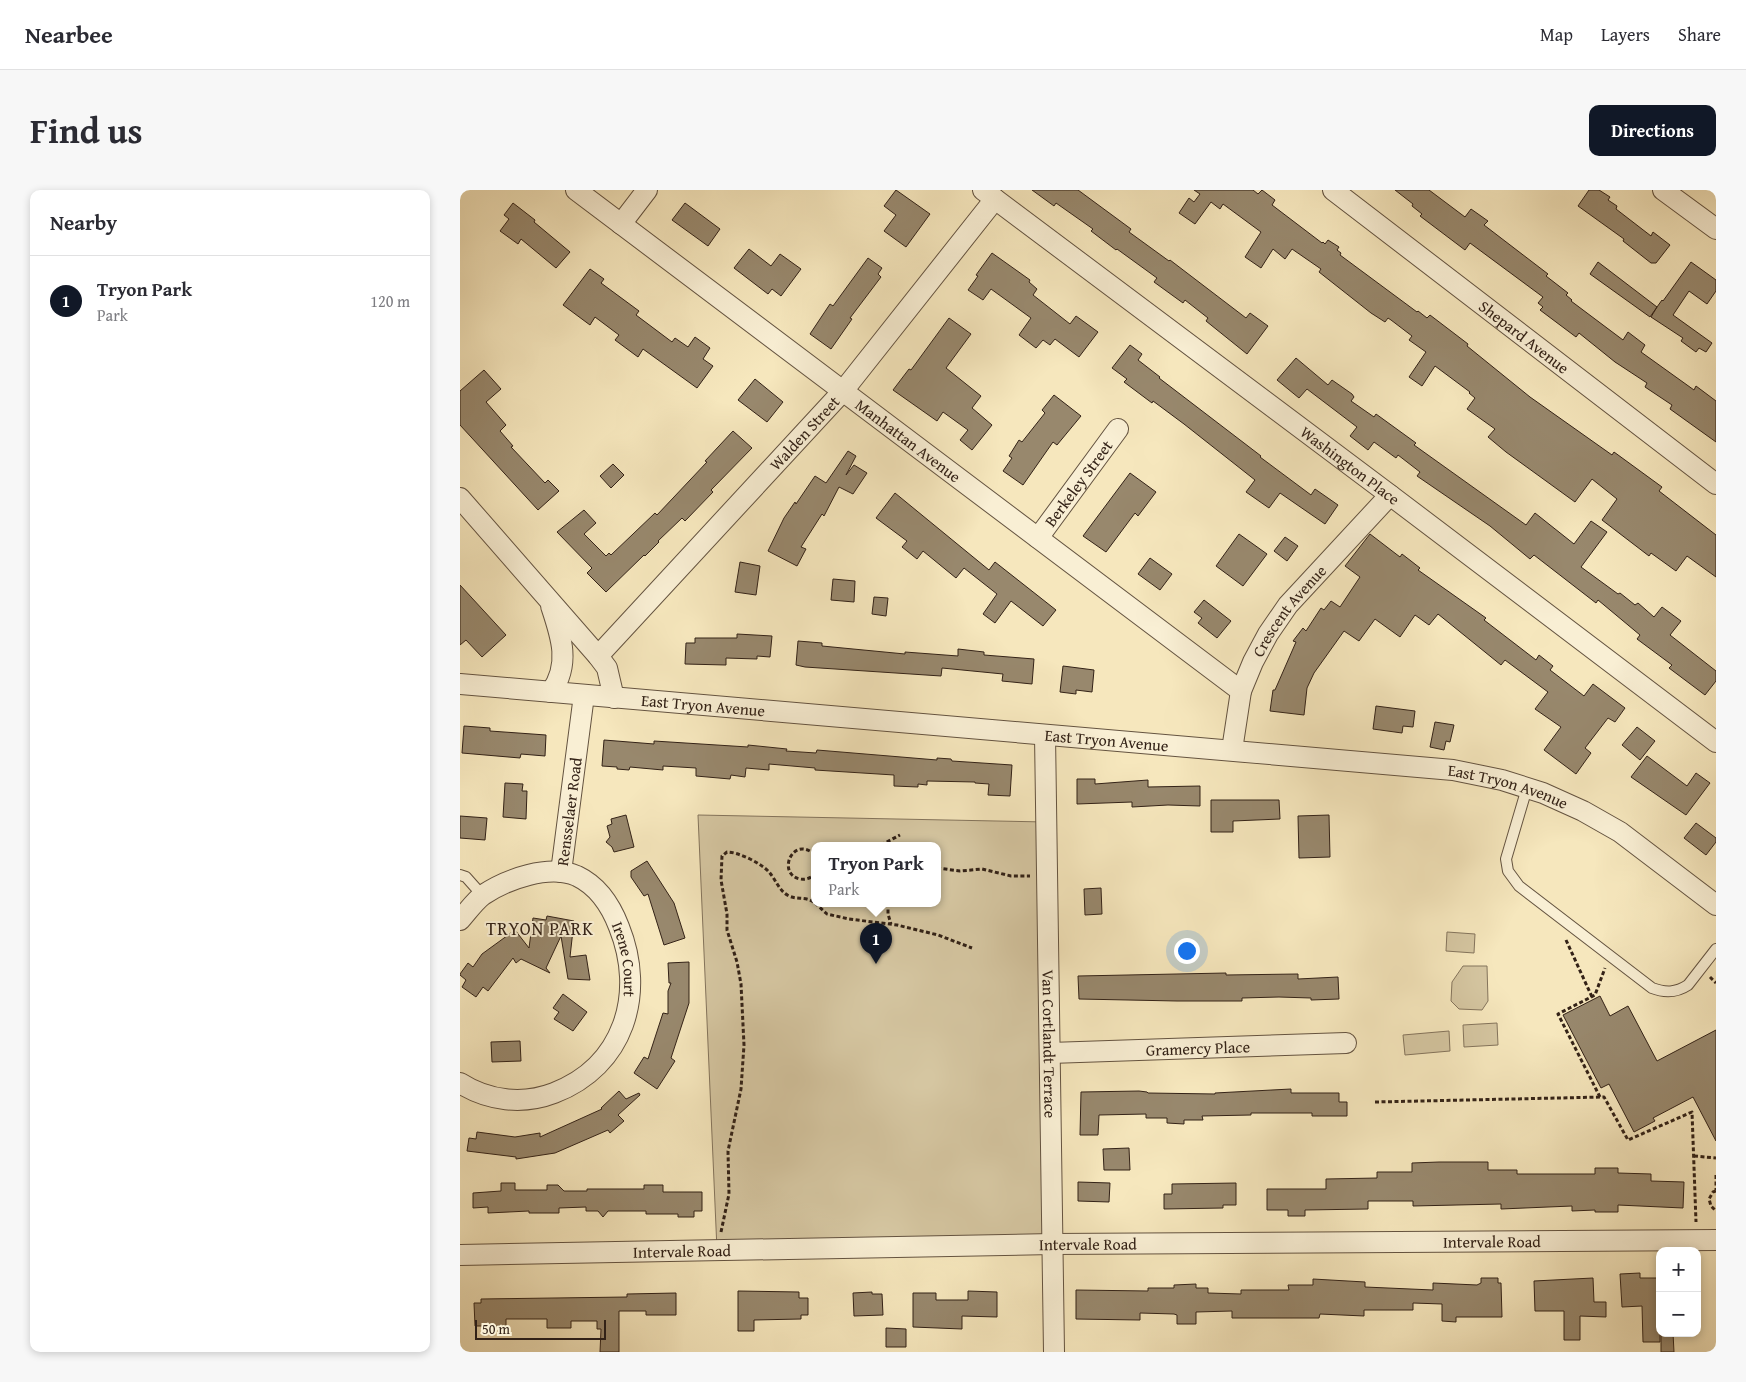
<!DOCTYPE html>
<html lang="en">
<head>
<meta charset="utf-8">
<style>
	:root { --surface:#fff; --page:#f7f7f7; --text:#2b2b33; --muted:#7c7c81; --line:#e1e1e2; --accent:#111827 }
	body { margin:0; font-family:"Gentium Book Plus",serif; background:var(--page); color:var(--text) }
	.controls { position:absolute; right:15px; bottom:15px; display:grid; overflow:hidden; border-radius:10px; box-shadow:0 2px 8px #0003 }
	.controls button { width:45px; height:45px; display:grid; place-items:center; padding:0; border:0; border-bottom:1px solid var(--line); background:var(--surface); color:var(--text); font:25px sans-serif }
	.scale { position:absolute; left:15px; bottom:12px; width:131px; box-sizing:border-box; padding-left:5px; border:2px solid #332217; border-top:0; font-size:14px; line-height:18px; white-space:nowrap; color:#332217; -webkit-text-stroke:4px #f9efd4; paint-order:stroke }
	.you { position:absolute; left:726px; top:760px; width:18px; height:18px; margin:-12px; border:4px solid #fff; border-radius:50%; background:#1a73e8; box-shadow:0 0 0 8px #1a73e833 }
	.badge { display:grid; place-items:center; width:32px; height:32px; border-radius:50%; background:var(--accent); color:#fff; font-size:16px; font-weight:700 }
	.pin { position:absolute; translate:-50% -41px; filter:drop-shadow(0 1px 2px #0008) }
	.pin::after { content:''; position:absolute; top:26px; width:18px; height:15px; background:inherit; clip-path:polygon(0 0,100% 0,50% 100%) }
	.popup { position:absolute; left:351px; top:652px; width:130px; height:65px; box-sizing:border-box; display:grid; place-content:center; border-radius:10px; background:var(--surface); filter:drop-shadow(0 1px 4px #0005); font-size:16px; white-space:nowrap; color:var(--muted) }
	.popup b { font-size:19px; color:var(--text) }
	.popup::after { content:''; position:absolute; left:50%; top:100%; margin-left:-10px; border:10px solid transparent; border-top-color:var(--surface) }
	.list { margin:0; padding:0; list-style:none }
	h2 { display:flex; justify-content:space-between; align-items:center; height:65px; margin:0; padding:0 20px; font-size:21px }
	h2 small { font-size:16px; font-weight:400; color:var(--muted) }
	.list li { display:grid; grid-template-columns:32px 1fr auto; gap:15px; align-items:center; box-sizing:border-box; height:90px; padding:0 20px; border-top:1px solid var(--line) }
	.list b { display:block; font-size:19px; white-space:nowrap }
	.list p { margin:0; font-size:16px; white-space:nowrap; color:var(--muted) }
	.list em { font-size:16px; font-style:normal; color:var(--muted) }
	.map { position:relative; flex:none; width:1256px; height:1162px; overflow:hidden; border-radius:10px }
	header { display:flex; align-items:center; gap:30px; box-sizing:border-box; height:70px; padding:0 25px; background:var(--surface); border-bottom:1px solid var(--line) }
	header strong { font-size:24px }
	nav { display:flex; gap:28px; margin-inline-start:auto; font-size:18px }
	.intro { display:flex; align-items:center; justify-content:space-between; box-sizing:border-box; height:120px; padding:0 30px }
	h1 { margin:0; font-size:35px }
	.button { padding:12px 22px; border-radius:10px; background:var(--accent); color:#fff; font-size:18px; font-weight:700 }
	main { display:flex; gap:30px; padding:0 30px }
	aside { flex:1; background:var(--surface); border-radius:10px; box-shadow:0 2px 8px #0003 }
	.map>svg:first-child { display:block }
	.green { fill:#d5c6a1; stroke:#84745c; fill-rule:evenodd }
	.building { fill:#98886d; stroke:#332217 }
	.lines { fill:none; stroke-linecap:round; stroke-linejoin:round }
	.lane-casing { stroke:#645340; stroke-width:12 }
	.street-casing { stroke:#645340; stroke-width:22 }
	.path { stroke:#332217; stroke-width:3; stroke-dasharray:4 2.5; stroke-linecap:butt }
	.lane { stroke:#f9efd4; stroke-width:10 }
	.street { stroke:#f9efd4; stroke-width:20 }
	.labels { text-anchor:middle; stroke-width:4; stroke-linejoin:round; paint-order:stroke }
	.street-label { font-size:16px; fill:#332217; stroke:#f9efd4 }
	.neighbourhood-label { font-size:18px; letter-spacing:1px; fill:#332217; stroke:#f9efd4 }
</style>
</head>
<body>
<header>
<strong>Nearbee</strong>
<nav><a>Map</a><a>Layers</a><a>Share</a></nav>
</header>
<div class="intro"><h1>Find us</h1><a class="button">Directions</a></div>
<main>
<aside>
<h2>Nearby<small></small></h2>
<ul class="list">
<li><span class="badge">1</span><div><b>Tryon Park</b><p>Park</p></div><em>120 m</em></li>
</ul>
</aside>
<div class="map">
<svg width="1256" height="1162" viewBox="0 0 1256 1162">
	<rect width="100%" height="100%" fill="#f6e7bd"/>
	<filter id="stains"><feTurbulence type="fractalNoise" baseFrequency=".004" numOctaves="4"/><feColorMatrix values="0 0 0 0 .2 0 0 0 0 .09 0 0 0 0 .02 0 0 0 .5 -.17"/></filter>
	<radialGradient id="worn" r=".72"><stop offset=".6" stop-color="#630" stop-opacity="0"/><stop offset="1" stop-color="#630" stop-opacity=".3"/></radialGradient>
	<!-- green -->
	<g class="green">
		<path d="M238,625L586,632L593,1054L257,1060ZM355,655H477V713H355Z"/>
		<polygon points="987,742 1015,744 1014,763 986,761"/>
		<polygon points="1003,776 1027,776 1028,811 1022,820 999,819 991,811 992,792"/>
		<polygon points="1037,833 1038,855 1004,857 1003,835"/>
		<polygon points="989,841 990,861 945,865 943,845"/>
	</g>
	<!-- building -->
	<g class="building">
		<polygon points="436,0 470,24 446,57 424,41 436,25 424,16"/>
		<polygon points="572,0 618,0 671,39 669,42 709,71 710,70 786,128 790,123 808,136 787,164 746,131 748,128 725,110 723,113 694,92 697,88 657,59 656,60 631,41 633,39 596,13 594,16"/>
		<polygon points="734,0 793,0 798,4 802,0 815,10 812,15 862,53 863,52 865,54 868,50 879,57 877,60 881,63 880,65 957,122 958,121 967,128 970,125 1008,154 1007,156 1070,207 1152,265 1154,262 1202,297 1199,301 1256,345 1256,387 1227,366 1216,381 1191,363 1189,366 1142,330 1157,309 1132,289 1115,312 1046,262 1028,247 1035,239 1007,219 1015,208 1009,203 1010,202 975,176 962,196 949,187 966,162 949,150 952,146 931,130 928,128 925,132 911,123 859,82 861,79 832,59 825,69 813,59 801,78 785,67 801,42 763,14 760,19 751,12 735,34 719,23 729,8 734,12 740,4"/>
		<polygon points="935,0 969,0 1005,27 1011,19 1028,31 1024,35 1088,84 1086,86 1108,103 1106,105 1112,110 1111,111 1163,150 1168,142 1185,155 1181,162 1234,200 1236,196 1256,211 1256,252 1210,219 1212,215 1185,197 1187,193 1155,172 1119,143 1116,147 1080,120 1083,117 1078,113 1083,107 1010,53 1005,60 960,26 962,24 952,16 953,14"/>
		<polygon points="1129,0 1139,0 1150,7 1148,10 1157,16 1156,19 1191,46 1193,42 1210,55 1196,73 1191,73 1163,51 1164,49 1118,16"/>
		<polygon points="53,13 75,30 74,32 110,62 96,78 61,49 58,54 40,41 49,29 44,25"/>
		<polygon points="225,13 260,39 248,56 212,30"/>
		<polygon points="289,59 311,76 320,64 341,79 321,106 312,99 308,104 274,78"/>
		<polygon points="532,63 570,90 569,92 577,99 573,105 610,134 616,126 638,142 619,167 595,149 590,155 583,150 576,158 559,145 571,128 531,99 523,110 508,100 518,86 516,85"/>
		<polygon points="408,68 422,78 418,84 421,87 390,128 392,129 371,159 350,144 370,114 373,116"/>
		<polygon points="1138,72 1197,117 1202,110 1203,111 1231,72 1256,90 1256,101 1247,114 1229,101 1213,125 1252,153 1246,162 1239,158 1236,162 1221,151 1223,148 1191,127 1197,117 1190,127 1130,84"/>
		<polygon points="130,79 144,89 141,93 179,121 176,125 212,152 215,148 228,157 235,147 250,158 243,169 253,176 237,198 183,159 178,167 155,150 159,145 135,127 130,135 103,115"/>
		<polygon points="489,128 511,144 486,178 521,206 512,218 532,235 512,260 500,250 508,240 483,222 477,231 433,200 449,179 451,180"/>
		<polygon points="670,155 682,164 678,170 700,187 699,188 801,266 800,267 851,305 855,299 878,315 865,334 820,303 809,318 786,302 795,290 724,234 693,211 692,213 664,192 667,189 652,178"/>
		<polygon points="836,168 868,195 872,190 892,204 894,207 891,211 914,227 916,224 956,253 954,255 1066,335 1075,323 1114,354 1131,331 1147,342 1121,377 1158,404 1160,403 1175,415 1178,413 1194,427 1202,417 1221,431 1210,445 1256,481 1256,491 1245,505 1209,478 1212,475 1177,449 1180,445 1138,410 1136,413 1074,365 1070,369 1030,336 957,286 960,282 938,265 936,268 914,252 908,260 890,246 897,237 847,199 839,208 817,190"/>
		<polygon points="24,180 41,199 26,212 46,235 40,241 53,256 51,257 85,293 88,290 99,301 78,320 0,235 0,201"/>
		<polygon points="295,189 323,212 307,232 278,210"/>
		<polygon points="594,205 621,226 597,255 593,252 563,295 543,281 552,268 549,266 559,250 562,252 585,223 582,220"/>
		<polygon points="273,241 292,258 251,300 253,302 225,331 222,328 198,351 199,352 185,366 184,365 146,402 127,383 132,378 97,342 124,320 136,333 124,344 146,366 149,363 151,365 195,323 197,325 247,272 245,271"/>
		<polygon points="388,261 396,266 386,285 394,275 407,283 393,304 379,297 364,326 362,324 341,357 346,359 337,376 308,361 324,328 335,312 336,314 355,286 366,293"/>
		<polygon points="153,274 164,285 151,298 140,286"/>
		<polygon points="670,283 696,302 678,326 675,323 646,362 623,346"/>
		<polygon points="435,303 529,380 535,372 596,420 583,436 551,411 535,433 523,424 537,404 504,378 496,388 463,361 457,369 442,357 447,351 416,328"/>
		<polygon points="779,344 807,364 783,396 756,376"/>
		<polygon points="910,344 940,367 942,364 960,378 958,380 1026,428 1024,430 1076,470 1079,465 1093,476 1090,480 1124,506 1133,494 1165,518 1155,532 1148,528 1125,558 1131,563 1116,584 1084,560 1101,537 1075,519 1088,502 1045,470 1041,475 978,424 969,435 955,425 940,447 915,429 899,451 884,441 854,483 847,498 844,525 810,521 813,500 815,500 836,452 833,451 843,438 846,441 861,418 864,420 871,411 880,417 900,387 885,376"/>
		<polygon points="825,347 838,356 827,371 814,361"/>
		<polygon points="690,368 712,384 700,400 678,384"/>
		<polygon points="280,372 300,376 296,405 275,402"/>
		<polygon points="373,389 395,391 394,412 371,410"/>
		<polygon points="0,395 46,445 22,467 6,450 0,455"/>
		<polygon points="414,407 428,408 426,426 412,424"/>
		<polygon points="744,410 771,431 757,448 738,433 742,428 734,422"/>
		<polygon points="277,444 312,446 310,467 297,466 297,469 266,468 266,475 225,474 226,453 235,453 235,448 277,448"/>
		<polygon points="338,451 362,453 362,456 445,464 445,462 498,466 498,459 524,462 524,465 574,469 572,494 542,491 543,484 482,478 481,486 345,477 336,475"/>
		<polygon points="603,476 634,480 632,502 616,500 616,504 600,502"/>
		<polygon points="916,516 955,521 953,537 943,536 942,543 913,539"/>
		<polygon points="975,532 994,535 990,552 986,551 984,560 970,557"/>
		<polygon points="4,536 30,538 30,541 86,545 85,566 61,564 60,568 2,563"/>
		<polygon points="1177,537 1195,551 1180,570 1162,555"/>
		<polygon points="144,550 194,554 194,551 288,557 288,555 327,559 326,561 356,563 357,560 477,570 477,568 491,569 492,571 552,575 550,606 528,605 529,594 515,593 515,592 467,591 467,595 458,594 458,597 434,596 434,585 355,580 355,578 309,574 309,580 286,578 285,587 271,585 270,589 236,586 236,578 203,576 203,580 170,577 169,580 157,579 157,577 142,576"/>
		<polygon points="1187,566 1227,596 1236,583 1250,593 1226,625 1171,587"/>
		<polygon points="617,589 635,589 635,594 688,590 688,597 740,596 740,616 708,615 672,617 672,612 617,614"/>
		<polygon points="45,593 63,594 62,601 67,601 66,629 43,627"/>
		<polygon points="751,610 819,610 820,629 773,631 773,642 751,642"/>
		<polygon points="166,625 174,657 154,662 152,657 146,652 150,647 147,636 152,634 151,629"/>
		<polygon points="869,625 870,667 839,668 838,626"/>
		<polygon points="0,626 27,628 25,650 0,648"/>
		<polygon points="1236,633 1256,648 1256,652 1246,665 1224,648"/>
		<polygon points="187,671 214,713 225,748 204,755 188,704 184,706 171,687 171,681"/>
		<polygon points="641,698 642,724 625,725 624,699"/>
		<polygon points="87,726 114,731 110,767 126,765 130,790 108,789 101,746 86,778 90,783 61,769 56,773 53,768 28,801 23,797 16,807 2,797 6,790 0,785 0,784 8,773 13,777 22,764 55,740 69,758 73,728 86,730"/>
		<polygon points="229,772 229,813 211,868 215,871 197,899 174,883 184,867 188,869 203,823 208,824 208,801 211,793 209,793 208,773"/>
		<polygon points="766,783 766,785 838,784 838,789 878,787 879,809 851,810 851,808 819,807 782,808 782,811 717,811 619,809 618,786"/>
		<polygon points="103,804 127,822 113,841 94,829 99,822 93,818"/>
		<polygon points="1140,806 1150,826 1168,816 1197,871 1256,840 1256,951 1233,907 1193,928 1195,931 1174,942 1149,894 1141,898 1103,825"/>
		<polygon points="60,851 61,871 32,872 31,852"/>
		<polygon points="831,899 831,903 879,903 879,912 887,912 887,926 852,926 852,923 791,923 791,925 742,926 743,930 724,930 724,934 707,933 707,928 686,928 686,924 639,925 638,945 620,945 621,902 679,901 687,902 688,903 755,904 755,903"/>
		<polygon points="159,901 166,909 179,903 180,905 158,925 164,931 150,943 148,940 95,963 56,969 56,967 7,961 9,948 16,949 17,942 55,947 80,943 80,947 142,919 141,918"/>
		<polygon points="669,958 670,980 644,980 643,959"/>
		<polygon points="979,972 1028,972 1028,980 1057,980 1057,984 1135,984 1135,978 1158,978 1158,983 1191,984 1191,991 1224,992 1223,1018 1158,1015 1158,1022 1135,1022 1135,1020 1112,1021 1112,1016 1041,1019 1041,1014 953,1016 953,1011 908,1011 908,1019 845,1020 845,1026 828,1026 828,1020 807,1020 807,999 866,999 866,989 917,988 917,982 952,982 952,973"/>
		<polygon points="618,992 650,993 649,1012 618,1011"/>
		<polygon points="41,993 55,993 55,1000 87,1000 87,995 98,995 104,1001 127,1001 127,999 184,999 184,995 203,995 203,1002 242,1002 242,1021 234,1021 234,1027 218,1027 218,1024 186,1024 186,1021 148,1021 143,1027 138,1021 126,1021 126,1017 99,1018 99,1023 69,1023 69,1021 28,1023 28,1017 13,1018 13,1003 41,1001"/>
		<polygon points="776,993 776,1015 763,1015 763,1018 704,1019 704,1004 712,1004 712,994"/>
		<polygon points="1180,1083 1180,1088 1200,1088 1200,1152 1183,1152 1182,1116 1162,1117 1160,1084"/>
		<polygon points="1021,1088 1038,1088 1038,1093 1041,1093 1042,1127 996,1127 996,1132 982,1131 982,1114 953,1113 953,1120 904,1120 904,1126 860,1124 859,1128 772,1128 772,1121 736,1122 736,1134 717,1134 717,1125 714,1124 680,1123 680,1130 616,1129 616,1100 688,1101 688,1098 714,1098 714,1095 736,1094 736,1098 748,1098 748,1103 781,1104 781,1100 829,1100 828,1095 853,1095 853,1089 905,1092 905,1097 973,1100 973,1093 1017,1095 1021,1093"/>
		<polygon points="1133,1088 1134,1112 1146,1112 1146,1127 1120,1126 1120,1150 1104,1150 1104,1121 1075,1121 1074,1091"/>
		<polygon points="278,1101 339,1102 339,1108 348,1108 348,1125 341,1125 341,1129 294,1130 294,1141 278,1141"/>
		<polygon points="508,1101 537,1102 537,1127 502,1126 502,1139 453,1137 453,1103 476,1103 476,1110 508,1110"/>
		<polygon points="412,1102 412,1104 422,1104 423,1125 394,1126 393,1103"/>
		<polygon points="216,1103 216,1125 186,1125 186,1121 159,1121 159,1162 140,1162 141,1139 137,1139 137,1131 111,1131 111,1138 87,1138 87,1129 46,1129 46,1136 15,1136 14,1113 21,1113 21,1109 167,1107 167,1104"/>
		<polygon points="426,1138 446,1139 446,1157 426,1157"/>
		<polygon points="1201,1143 1213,1143 1214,1162 1201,1162"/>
	</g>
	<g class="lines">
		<defs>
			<g id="lane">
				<path d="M1067,598L1046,669L1048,681L1059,696L1192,798C1205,803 1216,803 1228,795L1256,759"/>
				<polyline points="0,685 6,687 22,705"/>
			</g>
			<g id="street">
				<path id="s1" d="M116,0L781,501"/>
				<path id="s2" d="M523,0L930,305L1256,552"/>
				<path id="s3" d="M873,0L1256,294"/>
				<polyline points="1203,0 1256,39"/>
				<polyline points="161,34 187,0"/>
				<polyline points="0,308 138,466 147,478 154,508"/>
				<path id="s4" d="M578,348L658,239"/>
				<path id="s5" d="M138,466L383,201L535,9"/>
				<path id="s6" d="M0,494L993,580L1042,590L1083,603L1123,621L1160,642L1256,715"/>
				<path d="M91,502C111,474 101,446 91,416"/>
				<path id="s7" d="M585,545L594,1162"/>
				<path id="s8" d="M772,560L781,501L793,472L808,444L828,415L930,305"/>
				<path id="s9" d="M101,682L124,505"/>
				<path id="s10" d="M0,730C7,722 15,711 23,705C47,689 89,674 117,686C138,696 151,716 159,737C186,804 164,876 94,903C63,915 28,911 0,893"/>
				<path id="s11" d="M590,863L886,853"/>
				<path id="s12" d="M0,1065L593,1054L1256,1050"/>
			</g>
		</defs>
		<!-- lane casing -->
		<use href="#lane" class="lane-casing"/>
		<!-- street casing -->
		<use href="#street" class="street-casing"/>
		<!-- path -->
		<g class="path">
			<polyline points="421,655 440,645"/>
			<path d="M355,665C333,644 316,684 340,689C346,690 351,688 355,684"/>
			<polyline points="477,678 500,681 522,679 551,686 570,686"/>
			<polyline points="355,713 367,724 389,729 437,735 478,745 512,758"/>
			<polyline points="428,713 428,724 431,734"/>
			<polyline points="1106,750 1132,807"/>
			<polyline points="1250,787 1256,793"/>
			<polyline points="1140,907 1098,824 1135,805 1145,778"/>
			<polyline points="915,912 1144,907 1168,950 1232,922 1236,1032"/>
			<polyline points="1234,966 1256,968"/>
			<polyline points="1256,985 1256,1000"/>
			<polyline points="1256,1001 1253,1002 1249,1009 1251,1016 1256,1021"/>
			<path d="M261,1042L269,1004L268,961L281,899L284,855L281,794L277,772L267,740V724L261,690L262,666L267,662C278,662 301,673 309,682C316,690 319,701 329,706C338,710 346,706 355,713"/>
		</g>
		<!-- lane -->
		<use href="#lane" class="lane"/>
		<!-- street -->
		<use href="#street" class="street"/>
	</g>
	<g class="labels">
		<!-- street labels -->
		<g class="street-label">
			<text dy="6" stroke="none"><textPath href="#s3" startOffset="241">Shepard Avenue</textPath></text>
			<text dy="6" stroke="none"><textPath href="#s5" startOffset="304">Walden Street</textPath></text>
			<text dy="6" stroke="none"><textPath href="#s1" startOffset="416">Manhattan Avenue</textPath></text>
			<text dy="6" stroke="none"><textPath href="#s2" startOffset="459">Washington Place</textPath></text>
			<text dy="6" stroke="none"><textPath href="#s4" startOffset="68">Berkeley Street</textPath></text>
			<text dy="6" stroke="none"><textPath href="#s8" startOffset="154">Crescent Avenue</textPath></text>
			<text dy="6" stroke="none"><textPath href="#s6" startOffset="244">East Tryon Avenue</textPath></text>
			<text dy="6" stroke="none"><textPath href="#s6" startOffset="649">East Tryon Avenue</textPath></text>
			<text dy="6" stroke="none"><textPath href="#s6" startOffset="1054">East Tryon Avenue</textPath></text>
			<text dy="6" stroke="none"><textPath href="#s9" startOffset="61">Rensselaer Road</textPath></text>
			<text dy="6" stroke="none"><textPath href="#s10" startOffset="234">Irene Court</textPath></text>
			<text dy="6" stroke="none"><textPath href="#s7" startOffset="309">Van Cortlandt Terrace</textPath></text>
			<text dy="6" stroke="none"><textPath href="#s11" startOffset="148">Gramercy Place</textPath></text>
			<text dy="6" stroke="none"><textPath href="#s12" startOffset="1032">Intervale Road</textPath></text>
			<text dy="6" stroke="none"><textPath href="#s12" startOffset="628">Intervale Road</textPath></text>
			<text dy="6" stroke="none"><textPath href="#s12" startOffset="222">Intervale Road</textPath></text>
		</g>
		<!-- neighbourhood labels -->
		<g class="neighbourhood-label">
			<text x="80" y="745">TRYON PARK</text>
		</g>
	</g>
	<rect width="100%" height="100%" filter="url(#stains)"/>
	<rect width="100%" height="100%" fill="url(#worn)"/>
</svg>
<div class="controls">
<button>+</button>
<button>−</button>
</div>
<div class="scale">50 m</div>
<div class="you"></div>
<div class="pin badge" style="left:416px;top:774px">1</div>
<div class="popup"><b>Tryon Park</b>Park</div>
</div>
</main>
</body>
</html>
